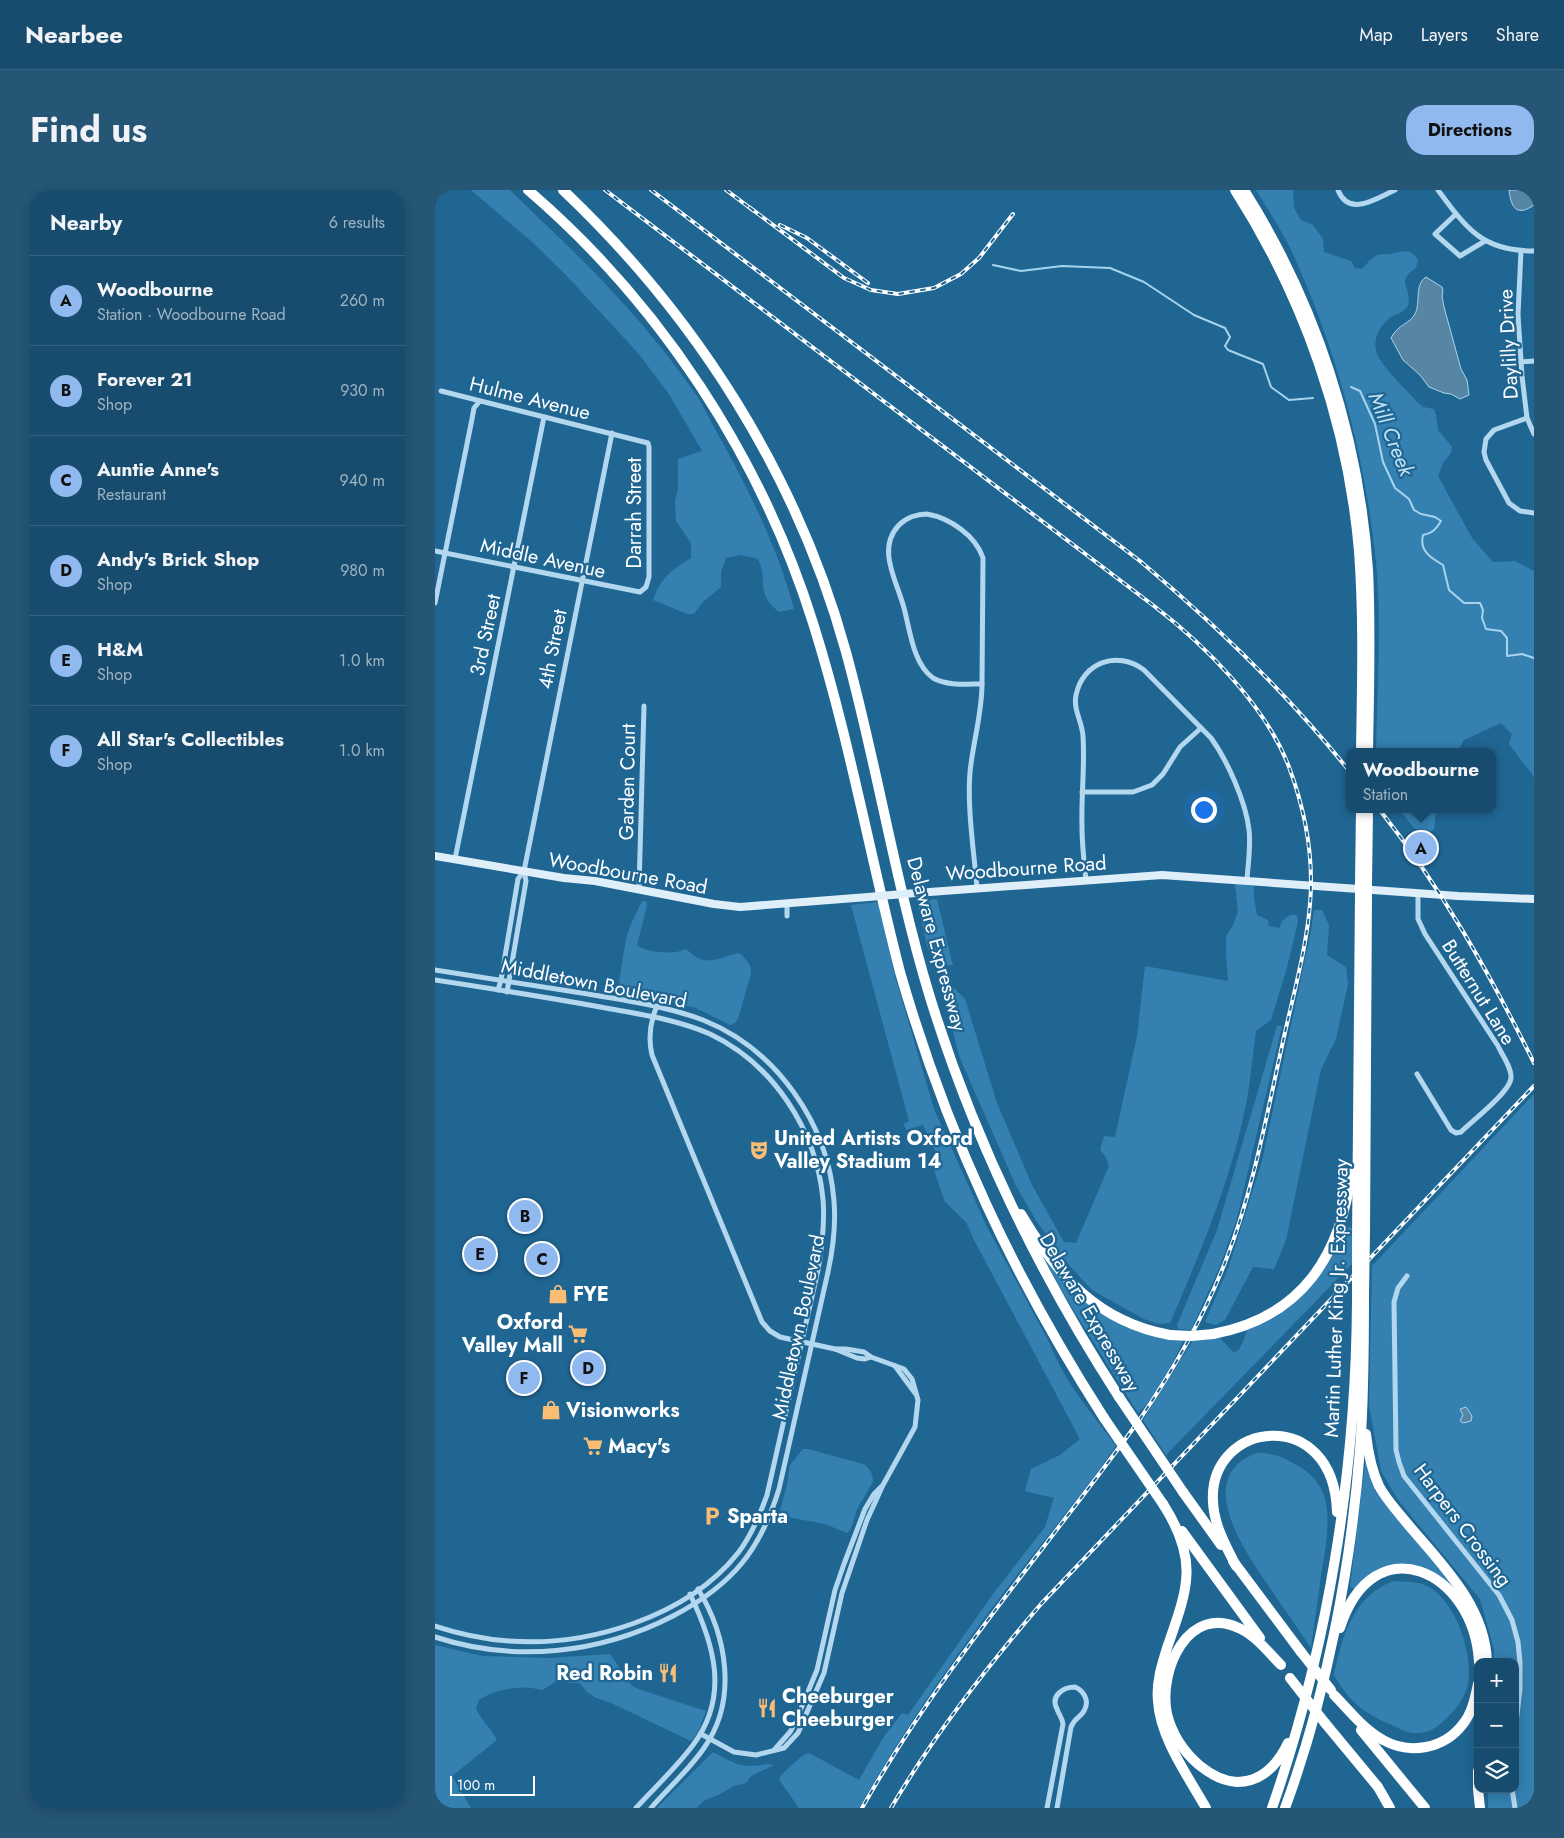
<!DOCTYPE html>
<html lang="en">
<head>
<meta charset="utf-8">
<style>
	:root { --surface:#184c6e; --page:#255676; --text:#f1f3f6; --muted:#9fb4c2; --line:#366381; --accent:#90b9f0 }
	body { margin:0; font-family:Jost,sans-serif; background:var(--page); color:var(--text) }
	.controls { position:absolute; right:15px; bottom:15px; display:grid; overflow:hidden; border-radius:10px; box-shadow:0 2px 12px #0003 }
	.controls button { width:45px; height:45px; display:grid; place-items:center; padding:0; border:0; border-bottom:1px solid var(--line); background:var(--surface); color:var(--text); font:25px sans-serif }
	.scale { position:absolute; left:15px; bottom:12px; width:85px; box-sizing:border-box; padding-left:5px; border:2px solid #fff; border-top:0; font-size:14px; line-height:18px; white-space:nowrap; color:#fff; -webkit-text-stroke:4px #206693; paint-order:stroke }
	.you { position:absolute; left:768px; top:619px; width:18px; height:18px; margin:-12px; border:4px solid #fff; border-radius:50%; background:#1a73e8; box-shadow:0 0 0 8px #1a73e833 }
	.badge { display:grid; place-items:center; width:32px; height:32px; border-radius:50%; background:var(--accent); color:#111; font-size:16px; font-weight:700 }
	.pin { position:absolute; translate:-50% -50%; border:2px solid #fff; box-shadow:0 1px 5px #0006 }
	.popup { position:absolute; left:911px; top:558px; width:150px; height:65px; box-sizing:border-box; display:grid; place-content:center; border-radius:10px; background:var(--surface); filter:drop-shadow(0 1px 4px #0005); font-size:16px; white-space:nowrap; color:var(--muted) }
	.popup b { font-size:19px; color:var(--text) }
	.popup::after { content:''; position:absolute; left:50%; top:100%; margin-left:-10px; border:10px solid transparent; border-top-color:var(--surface) }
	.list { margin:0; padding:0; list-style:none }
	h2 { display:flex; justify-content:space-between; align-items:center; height:65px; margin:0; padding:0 20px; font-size:21px }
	h2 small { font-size:16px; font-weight:400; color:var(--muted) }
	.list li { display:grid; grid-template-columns:32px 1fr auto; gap:15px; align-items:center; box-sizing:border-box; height:90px; padding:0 20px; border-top:1px solid var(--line) }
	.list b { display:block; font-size:19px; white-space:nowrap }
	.list p { margin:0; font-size:16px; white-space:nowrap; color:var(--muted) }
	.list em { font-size:16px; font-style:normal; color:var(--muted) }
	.icon { flex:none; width:28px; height:28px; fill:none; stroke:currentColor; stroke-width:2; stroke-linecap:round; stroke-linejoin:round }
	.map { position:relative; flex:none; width:1099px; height:1618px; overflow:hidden; border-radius:20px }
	header { display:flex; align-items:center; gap:30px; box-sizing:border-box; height:70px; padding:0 25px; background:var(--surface); border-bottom:1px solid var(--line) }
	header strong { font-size:24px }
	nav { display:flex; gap:28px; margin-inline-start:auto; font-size:18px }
	.intro { display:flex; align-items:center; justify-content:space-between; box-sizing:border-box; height:120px; padding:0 30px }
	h1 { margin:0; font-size:35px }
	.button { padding:12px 22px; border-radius:20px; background:var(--accent); color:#111; font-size:18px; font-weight:700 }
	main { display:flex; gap:30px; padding:0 30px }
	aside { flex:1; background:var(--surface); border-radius:20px; box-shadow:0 2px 12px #0003 }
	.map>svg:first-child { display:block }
	.green { fill:#3481b1 }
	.water { fill:#5786a4; stroke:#a6d4ef }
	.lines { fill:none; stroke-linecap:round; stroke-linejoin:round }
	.stream { stroke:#a6d4ef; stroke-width:2 }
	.minor { stroke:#b3d7ee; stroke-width:5 }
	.secondary { stroke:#dfeffa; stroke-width:8 }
	.motorway { stroke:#fff; stroke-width:10 }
	.rail-casing { stroke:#fff; stroke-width:4 }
	.rail { stroke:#206693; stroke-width:2; stroke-dasharray:5.5; stroke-linecap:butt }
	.secondary-bridge { stroke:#dfeffa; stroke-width:8 }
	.motorway-bridge { stroke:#fff; stroke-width:10 }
	.labels { text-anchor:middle; stroke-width:4.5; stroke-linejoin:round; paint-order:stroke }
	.street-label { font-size:20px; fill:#fff; stroke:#206693 }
	.poi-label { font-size:20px; font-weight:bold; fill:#fff; stroke:#206693; text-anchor:start }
	.water-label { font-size:21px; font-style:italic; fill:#c2e2f5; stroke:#206693 }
</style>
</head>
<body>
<header>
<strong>Nearbee</strong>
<nav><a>Map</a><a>Layers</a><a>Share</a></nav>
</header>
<div class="intro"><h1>Find us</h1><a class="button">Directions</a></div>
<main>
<aside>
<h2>Nearby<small>6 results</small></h2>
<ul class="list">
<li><span class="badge">A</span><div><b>Woodbourne</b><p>Station · Woodbourne Road</p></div><em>260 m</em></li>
<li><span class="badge">B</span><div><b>Forever 21</b><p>Shop</p></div><em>930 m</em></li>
<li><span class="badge">C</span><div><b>Auntie Anne's</b><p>Restaurant</p></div><em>940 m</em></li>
<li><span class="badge">D</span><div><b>Andy's Brick Shop</b><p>Shop</p></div><em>980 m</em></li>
<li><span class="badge">E</span><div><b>H&amp;M</b><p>Shop</p></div><em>1.0 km</em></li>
<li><span class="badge">F</span><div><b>All Star's Collectibles</b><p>Shop</p></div><em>1.0 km</em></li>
</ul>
</aside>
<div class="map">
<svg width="1099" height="1618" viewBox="0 0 1099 1618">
	<rect width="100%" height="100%" fill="#206693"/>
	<!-- green -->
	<g class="green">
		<path d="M36,0H75C108,33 143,64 175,99C204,130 232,163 257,199C268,214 276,232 285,248C315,302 343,359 359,419L344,422C319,403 334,389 323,369L306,365L291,368L286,382V397L267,413L259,424H252L218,410C226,387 237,380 256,368V353L241,331L240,311L243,299V269L267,261L234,204L203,163L130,84L96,51Z"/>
		<path d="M821,0H858L859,18L866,30L878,35L888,49L889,62L916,71L920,78L927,79C931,75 934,70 939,67C944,63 949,65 955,64C967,62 975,57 983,70L981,78C959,92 978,98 973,115C970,124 958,124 952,130C942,139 936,156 944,168C954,184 970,198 982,212L988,217L999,219L1001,225L1003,240L1017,257L1016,263L1008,273L1003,286L1037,348L1058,372L1080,371L1099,381V587L1074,554L1077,544L1066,533L1029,550L1022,562H941C942,499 947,435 941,372C930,266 902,160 857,62C847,41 833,20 821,0Z"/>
		<polygon points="964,619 1001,619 999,640 991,643 979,638"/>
		<path d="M800,694L819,696V708L822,725L833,730L834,736L844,738L847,731L855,725H862L863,732L851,781L836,830L821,841C818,863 816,886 812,909C798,986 766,1061 735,1133L724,1134L709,1129L657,1100L633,1074L602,1032L581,996L524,866L514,826L515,798H519L530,809L562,913L597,995L629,1052L641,1053L674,976L671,967L665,960L669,946L680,947L702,846L710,776L793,791L791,765V746L798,735L803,722Z"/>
		<polygon points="502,709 516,768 518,775 501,776 492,756 482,711"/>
		<path d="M207,711H211L212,716L202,755C210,763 241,765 250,759C255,761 258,766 263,768C276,775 291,765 304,763C310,768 317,775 316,783L303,829L300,833L295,835L261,818L216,807H200L190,803L184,795L185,785L191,749L196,734Z"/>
		<path d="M443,712L460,786L499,919L552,1037L615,1154C630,1193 657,1223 681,1256C649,1302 613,1345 579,1389C523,1462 469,1538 424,1618H364L345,1591V1586L367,1566L374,1563L424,1590L448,1548L467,1523L473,1525L558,1404L610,1337L619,1308L590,1301L596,1279L625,1265L645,1249L539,1050L531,1032L510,1012L495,969L502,965L488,935L471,940L469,934L474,931L416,715Z"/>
		<polygon points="879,720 887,720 894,735 892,765 911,777 913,794 901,849 886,879 851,1050 839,1079 818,1077 790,1130 781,1135 770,1132 794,1076 827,971 876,741"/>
		<polygon points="842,836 847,836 802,1028 785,1076 756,1140 743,1139 742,1135 782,1040"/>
		<polygon points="1099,904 1099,1618 1053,1618 1053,1599 1080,1599 1080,1472 1058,1472 1059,1459 1045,1409 963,1310 946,1281 934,1215 937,1076"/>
		<polygon points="910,1036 917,1038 917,1074 731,1265 708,1230 758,1150 784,1147 798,1162 803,1161 808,1152 812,1139 824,1134 895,1069"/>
		<path d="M604,1059L650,1111L749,1149C737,1175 724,1203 703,1223L629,1105Z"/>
		<path d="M368,1259H373L428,1274C435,1278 438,1284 438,1292L422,1319L416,1339L412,1343L390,1334L352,1327L347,1325L345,1321L352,1295L355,1275Z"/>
		<path d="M822,1263C836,1263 846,1266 858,1273C873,1280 886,1293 890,1309C896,1334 890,1361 886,1386C883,1410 879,1434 876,1458C863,1439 850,1420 837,1401C813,1366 755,1287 822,1263Z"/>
		<polygon points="931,1266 938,1289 1020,1398 1002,1384 991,1380 939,1382 919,1399 915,1397"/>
		<path d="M958,1391C969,1392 982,1391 992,1396C1020,1410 1036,1459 1034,1489C1033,1503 1022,1518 1012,1528C1003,1537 993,1544 979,1543C971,1543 962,1537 954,1534C927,1522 914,1511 899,1485C907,1446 918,1407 958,1391Z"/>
		<path d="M0,1455L47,1466L114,1468L175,1464L197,1496L206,1500L271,1521L263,1542L256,1551L176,1513L161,1508L152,1502L145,1493H134L124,1490L107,1500C88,1494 61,1499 44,1510L41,1519C47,1531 56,1538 62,1550L17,1586L36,1618H0Z"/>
		<path d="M278,1562C290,1568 301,1576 315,1576C324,1576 330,1573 339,1575L316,1586L311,1593L299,1596L283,1605L270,1610L261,1618H222Z"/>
	</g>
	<!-- water -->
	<g class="water">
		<path d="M1074,0H1099V15C1082,27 1076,18 1074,0Z"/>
		<path d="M991,87L1007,97L1008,101L1007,106L1009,117L1026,179L1032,190L1034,205L1025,209L1016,204L1009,203L994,197L985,185L968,170L956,148C963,134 975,134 980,124C986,112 979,95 991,87Z"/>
		<polygon points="1031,1217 1037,1226 1036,1231 1028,1233 1025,1231 1028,1225 1025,1219"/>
	</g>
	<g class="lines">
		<!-- stream -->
		<g class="stream">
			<polyline points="558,75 586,81 627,76 675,78 709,92 759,125 790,138 795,147 790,156 793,160 828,174 836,197 854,210 878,208"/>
			<path d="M916,197L925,201L940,234L948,272L960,298L974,309L979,320L986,324L1000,327L1006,331C1001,339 998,343 988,345C984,361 996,368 1008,375L1014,400L1029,413H1045L1048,420L1047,428L1051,439L1066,441L1072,448V466L1087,464L1099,468"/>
		</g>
		<!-- minor -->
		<g class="minor">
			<path d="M903,0C914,28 942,8 960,0"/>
			<path d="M1003,0C1032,39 1047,61 1099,61"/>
			<polyline points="1021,24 1000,44 1025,66 1050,51"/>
			<polyline points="1086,61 1083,125 1087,186 1092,228 1099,244"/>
			<polyline points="1086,172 1099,171"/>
			<polyline points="1092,228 1059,240 1051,249 1049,262 1051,270 1074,313 1085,321 1099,323"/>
			<path d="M492,324C515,328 541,346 548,368L547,494C532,494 512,496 498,488C478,474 475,440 469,418C462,391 441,359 464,335C471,328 482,324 492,324Z"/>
			<polyline points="0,361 205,402 211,397 214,387 214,257 213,253 6,201"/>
			<polyline points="0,413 37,229 39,218 44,212"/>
			<polyline points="647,602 698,602 717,595 728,584 745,557 766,538"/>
			<polyline points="20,669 109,227"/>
			<path d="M651,690C649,672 647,655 647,637C646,607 650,576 648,546C647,531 638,520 641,505C648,472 682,460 709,480L776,548C792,570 811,612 814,640C816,656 813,674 812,690"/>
			<path d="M542,698C539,662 532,618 535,582C538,552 547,524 547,494"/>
			<polyline points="204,699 209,516"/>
			<polyline points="352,726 352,714"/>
			<path d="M0,780C51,788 102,796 153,804C192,811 231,816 268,830C341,859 393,933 399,1011C401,1035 398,1059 393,1082L344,1299C336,1325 325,1351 307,1373C289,1395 263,1413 238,1426C164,1464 80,1473 0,1447"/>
			<path d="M0,790C59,799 117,808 176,819C210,825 243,830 275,844C338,874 381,939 388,1009C390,1033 387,1057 383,1080L332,1305C325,1325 316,1346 303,1363C252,1427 153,1457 74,1451C48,1449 24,1444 0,1436"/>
			<polyline points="63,800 66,790 83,689 89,681"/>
			<polyline points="72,802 91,691 89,681 177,243"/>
			<path d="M222,816C215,832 213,848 217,865L327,1132L335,1141L345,1147L400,1159L422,1168L430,1169L436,1167"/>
			<path d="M982,884L1016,940L1021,943L1026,942C1037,931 1075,902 1076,888C1077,878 1067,865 1063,856L990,744L983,729V703"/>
			<polyline points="972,1086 963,1098 959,1112 961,1260 964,1272 969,1286 1064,1405 1077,1430 1083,1452 1085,1473 1085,1499 1080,1542"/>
			<polyline points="460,1176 480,1203"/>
			<polyline points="266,1544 299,1562 321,1565 349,1558 363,1543 389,1483 407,1403 432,1330 448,1295 480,1237 483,1210 477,1189 469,1179 436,1167 429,1162 411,1159 400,1159"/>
			<polyline points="340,1559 355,1542 360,1533 382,1480 400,1400 409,1374 430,1319 439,1304 446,1297"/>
			<polyline points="1077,1599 1080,1618"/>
			<path d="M201,1618C220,1597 241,1578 258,1555C295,1506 279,1454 255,1404"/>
			<path d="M216,1618C233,1598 254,1580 269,1558C303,1510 292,1446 263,1399"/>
			<path d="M612,1618L628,1534C627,1527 624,1525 622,1519C615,1506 628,1497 640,1497C649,1501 655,1511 649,1521C645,1528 640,1527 636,1537L622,1618"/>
		</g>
		<!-- secondary -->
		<g class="secondary">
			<polyline points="0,666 129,688 160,691 279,714 305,717 433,707"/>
			<polyline points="481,703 727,685 1023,706 1099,709"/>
		</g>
		<!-- motorway -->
		<g class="motorway">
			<path d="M93,0C225,113 326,267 378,433C414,547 435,666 465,782C512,945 578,1086 669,1228"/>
			<path d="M128,0C261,126 362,284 411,462C442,575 460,691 494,804C538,948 602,1080 684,1207"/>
			<path d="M800,0C869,108 913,233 924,361C929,428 927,495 926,562"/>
			<path d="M809,0C881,114 924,246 933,380C936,441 934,501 933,562"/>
			<polyline points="925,693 926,619"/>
			<polyline points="932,694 933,619"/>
			<path d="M586,1024C622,1085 662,1132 735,1145"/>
			<polyline points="930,1042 932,704"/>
			<polyline points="922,1050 925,703"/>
			<path d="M778,1144C868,1127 906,1065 917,979"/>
			<path d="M931,1244C933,1262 936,1279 944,1296C951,1309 962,1321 971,1332C1006,1374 1050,1415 1052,1472"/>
			<polyline points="748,1302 786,1355"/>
			<path d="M728,1314C764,1370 753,1398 733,1455C727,1474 721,1492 723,1511C725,1548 753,1586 771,1618"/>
			<polyline points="747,1341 825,1448"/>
			<polyline points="798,1371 866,1462"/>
			<path d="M801,1376C791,1356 779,1335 778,1312C773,1230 899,1214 902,1322"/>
			<path d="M905,1438C938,1334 1039,1380 1044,1472"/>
			<path d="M846,1475C834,1463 822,1447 806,1439C753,1412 723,1481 732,1524C737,1544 749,1562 764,1575C775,1584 787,1591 802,1592C827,1592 843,1574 853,1553"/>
			<path d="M899,1505C914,1520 929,1540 948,1550C975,1565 1009,1559 1028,1534C1037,1523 1040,1508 1043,1494"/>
			<polyline points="890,1533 943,1597 955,1618"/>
			<polyline points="926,1540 990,1618"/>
			<polyline points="1043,1581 1043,1597"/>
			<polyline points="1043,1599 1045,1618"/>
			<path d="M837,1618C893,1457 921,1282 922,1111"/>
			<path d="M850,1618C891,1507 916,1378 925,1259C929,1208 929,1156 929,1104"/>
		</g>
		<defs>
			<g id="rail">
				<path d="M170,0L719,416C770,455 831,516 854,577C870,620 879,668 875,714C871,762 857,809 847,856C831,928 818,1001 791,1070C769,1127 739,1179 705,1229C612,1358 506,1478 427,1618"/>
				<path d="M216,0L705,371C781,435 853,504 915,582"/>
				<polyline points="291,0 319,21"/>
				<polyline points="314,17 409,88 436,100 463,104 499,98 526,84 544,68 578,24"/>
				<polyline points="345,35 372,48 433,93"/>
				<path d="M944,619C1006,697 1055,784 1099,873"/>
				<path d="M456,1618C499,1545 551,1478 606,1414L1099,896"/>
			</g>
		</defs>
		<!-- rail casing -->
		<use href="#rail" class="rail-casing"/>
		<!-- rail -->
		<use href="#rail" class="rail"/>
		<!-- secondary-bridge -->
		<polyline class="secondary-bridge" points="433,707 481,703"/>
		<!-- motorway-bridge -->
		<g class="motorway-bridge">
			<polyline points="925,703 925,693"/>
			<polyline points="932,704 932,694"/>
			<polyline points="929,1104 930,1042"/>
			<polyline points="922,1111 922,1050"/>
			<polyline points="735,1145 756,1146 778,1144"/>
			<polyline points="684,1207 748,1302"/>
			<polyline points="669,1228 728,1314"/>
			<polyline points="866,1462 896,1500"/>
			<polyline points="855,1488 890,1533"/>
		</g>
	</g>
	<!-- icons -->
	<defs>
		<symbol id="theatre-bare" viewBox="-9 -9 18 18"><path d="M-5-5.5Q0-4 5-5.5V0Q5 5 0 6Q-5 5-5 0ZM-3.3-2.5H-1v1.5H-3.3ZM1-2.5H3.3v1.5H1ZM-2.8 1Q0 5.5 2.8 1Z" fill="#fbbd74" stroke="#206693" stroke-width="2.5" paint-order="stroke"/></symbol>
		<symbol id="shop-bare" viewBox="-9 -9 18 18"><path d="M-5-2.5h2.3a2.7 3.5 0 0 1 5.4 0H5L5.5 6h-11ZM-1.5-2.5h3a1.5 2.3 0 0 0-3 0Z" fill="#fbbd74" stroke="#206693" stroke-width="2.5" paint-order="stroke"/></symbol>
		<symbol id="supermarket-bare" viewBox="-9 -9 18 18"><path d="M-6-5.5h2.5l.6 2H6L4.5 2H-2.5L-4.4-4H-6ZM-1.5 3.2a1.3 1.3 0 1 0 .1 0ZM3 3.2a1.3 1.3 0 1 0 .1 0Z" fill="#fbbd74" stroke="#206693" stroke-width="2.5" paint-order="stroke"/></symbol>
		<symbol id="parking-bare" viewBox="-9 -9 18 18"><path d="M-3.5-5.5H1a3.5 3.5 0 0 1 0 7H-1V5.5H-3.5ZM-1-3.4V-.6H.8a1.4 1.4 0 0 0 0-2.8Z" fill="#fbbd74" stroke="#206693" stroke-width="2.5" paint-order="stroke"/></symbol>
		<symbol id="restaurant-bare" viewBox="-9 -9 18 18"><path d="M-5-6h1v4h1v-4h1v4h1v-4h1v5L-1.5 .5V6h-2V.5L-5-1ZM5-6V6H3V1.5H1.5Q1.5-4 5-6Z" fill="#fbbd74" stroke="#206693" stroke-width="2.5" paint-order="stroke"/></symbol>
	</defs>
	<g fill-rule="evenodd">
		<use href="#theatre-bare" x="310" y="946" width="28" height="28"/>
		<use href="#shop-bare" x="109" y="1090" width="28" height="28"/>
		<use href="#supermarket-bare" x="129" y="1130" width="28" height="28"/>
		<use href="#shop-bare" x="102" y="1206" width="28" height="28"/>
		<use href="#supermarket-bare" x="144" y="1242" width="28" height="28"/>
		<use href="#parking-bare" x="263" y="1312" width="28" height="28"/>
		<use href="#restaurant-bare" x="219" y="1469" width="28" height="28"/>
		<use href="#restaurant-bare" x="318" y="1504" width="28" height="28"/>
	</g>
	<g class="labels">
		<!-- street labels -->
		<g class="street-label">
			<text transform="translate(1073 154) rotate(-93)" y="7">Daylilly Drive</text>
			<text transform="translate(95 208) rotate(14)" y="7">Hulme Avenue</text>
			<text transform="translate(199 323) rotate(-90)" y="7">Darrah Street</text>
			<text transform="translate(108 368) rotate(12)" y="7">Middle Avenue</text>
			<text transform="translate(50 445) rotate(-78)" y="7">3rd Street</text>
			<text transform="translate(117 459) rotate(-79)" y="7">4th Street</text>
			<text transform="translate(192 592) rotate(-89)" y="7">Garden Court</text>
			<text transform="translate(591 678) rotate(-4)" y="7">Woodbourne Road</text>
			<text transform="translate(193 683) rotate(10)" y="7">Woodbourne Road</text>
			<text transform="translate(502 754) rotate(75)" y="7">Delaware Expressway</text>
			<text transform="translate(159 793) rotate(11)" y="7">Middletown Boulevard</text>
			<text transform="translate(1044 802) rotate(58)" y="7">Butternut Lane</text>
			<text transform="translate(901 1108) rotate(-88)" y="7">Martin Luther King Jr. Expressway</text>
			<text transform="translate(655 1122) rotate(60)" y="7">Delaware Expressway</text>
			<text transform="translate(363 1137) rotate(-78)" y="7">Middletown Boulevard</text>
			<text transform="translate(1028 1335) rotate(53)" y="7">Harpers Crossing</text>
		</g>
		<!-- poi labels -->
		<g class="poi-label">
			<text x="339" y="955">United Artists Oxford<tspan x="339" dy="23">Valley Stadium 14</tspan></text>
			<text x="138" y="1111">FYE</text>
			<text x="128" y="1139" text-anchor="end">Oxford<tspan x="128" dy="23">Valley Mall</tspan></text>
			<text x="131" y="1227">Visionworks</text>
			<text x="173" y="1263">Macy's</text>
			<text x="292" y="1333">Sparta</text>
			<text x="218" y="1490" text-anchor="end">Red Robin</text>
			<text x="347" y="1513">Cheeburger<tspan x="347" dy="23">Cheeburger</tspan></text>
		</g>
		<!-- water labels -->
		<g class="water-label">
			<text transform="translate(956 244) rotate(68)" y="7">Mill Creek</text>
		</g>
	</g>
</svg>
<div class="controls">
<button>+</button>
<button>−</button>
<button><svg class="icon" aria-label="layers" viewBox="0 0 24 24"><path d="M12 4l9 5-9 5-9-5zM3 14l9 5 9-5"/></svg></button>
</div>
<div class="scale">100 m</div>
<div class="you"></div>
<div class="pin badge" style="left:986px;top:658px">A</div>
<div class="popup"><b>Woodbourne</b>Station</div>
<div class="pin badge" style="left:90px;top:1026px">B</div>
<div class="pin badge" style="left:107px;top:1069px">C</div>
<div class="pin badge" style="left:153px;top:1178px">D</div>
<div class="pin badge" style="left:45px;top:1064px">E</div>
<div class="pin badge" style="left:89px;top:1188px">F</div>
</div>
</main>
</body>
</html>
